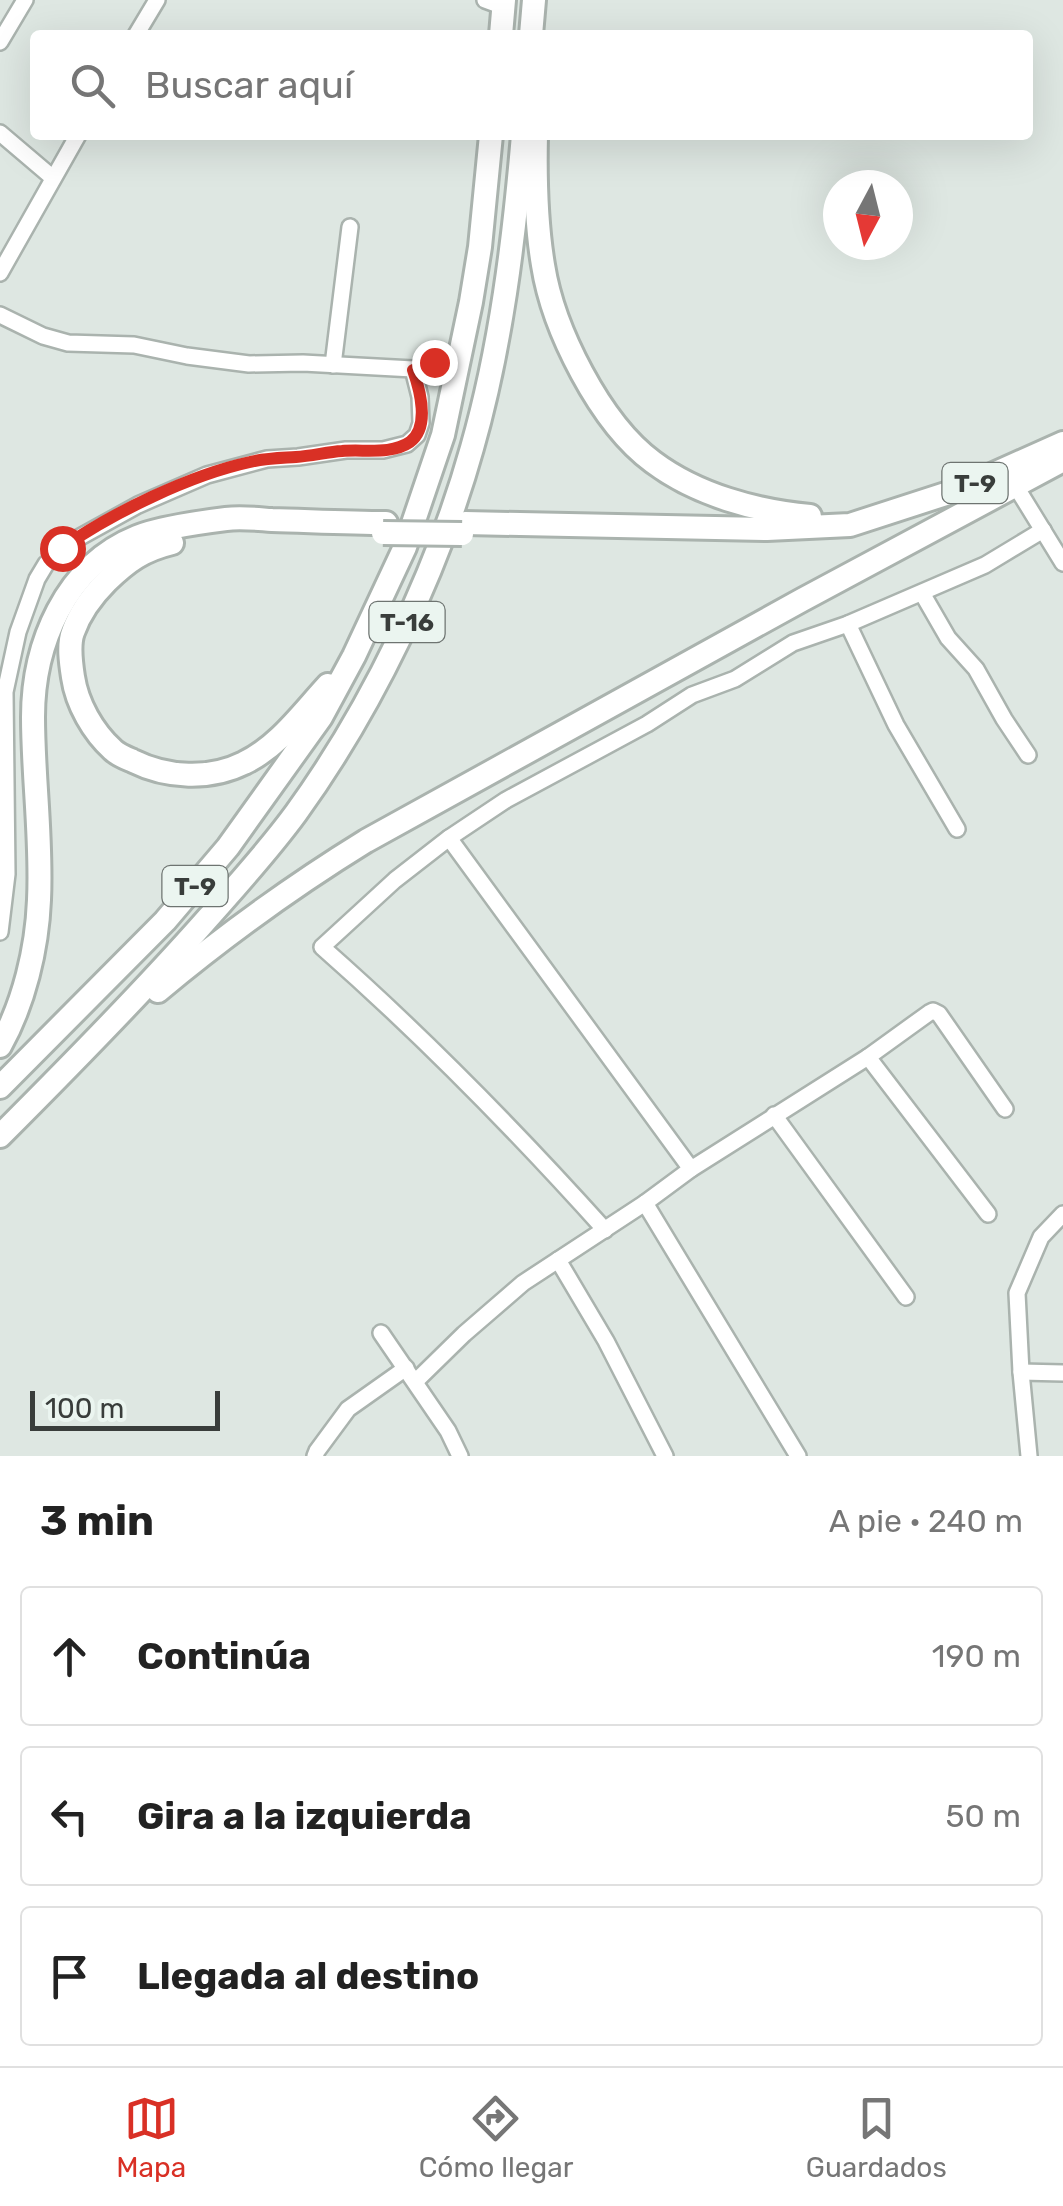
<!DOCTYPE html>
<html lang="es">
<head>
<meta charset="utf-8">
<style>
	:root { --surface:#fff; --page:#f2f2f2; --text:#222; --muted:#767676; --line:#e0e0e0; --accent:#d93025 }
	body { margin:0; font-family:Rubik,sans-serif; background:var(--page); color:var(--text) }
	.compass { position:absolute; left:823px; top:170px; width:90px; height:90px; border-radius:50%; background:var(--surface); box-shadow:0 10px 40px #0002; rotate:187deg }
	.scale { position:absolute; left:30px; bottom:25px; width:190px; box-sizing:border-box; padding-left:10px; border:5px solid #393d3b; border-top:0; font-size:28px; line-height:35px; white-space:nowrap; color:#393d3b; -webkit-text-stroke:8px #ebf5f0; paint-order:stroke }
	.stop { position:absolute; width:30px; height:30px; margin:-22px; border:8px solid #d93025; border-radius:50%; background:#fff }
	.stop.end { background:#d93025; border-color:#fff; box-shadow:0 2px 10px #0008 }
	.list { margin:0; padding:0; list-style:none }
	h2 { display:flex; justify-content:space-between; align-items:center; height:130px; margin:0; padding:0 40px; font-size:42px }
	h2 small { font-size:32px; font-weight:400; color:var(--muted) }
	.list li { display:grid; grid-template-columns:65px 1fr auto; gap:30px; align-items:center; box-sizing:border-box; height:140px; margin:0 20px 20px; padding:0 20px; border:2px solid var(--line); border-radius:10px }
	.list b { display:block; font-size:38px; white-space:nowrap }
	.list em { font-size:32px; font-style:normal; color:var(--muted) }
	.icon { flex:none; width:55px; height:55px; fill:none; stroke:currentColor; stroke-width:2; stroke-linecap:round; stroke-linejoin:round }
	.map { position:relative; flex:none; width:1063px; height:1456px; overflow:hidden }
	.search { position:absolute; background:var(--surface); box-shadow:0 10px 40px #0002; left:30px; right:30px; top:30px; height:110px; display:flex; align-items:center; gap:25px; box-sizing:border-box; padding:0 35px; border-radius:10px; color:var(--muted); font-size:38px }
	.sheet { height:610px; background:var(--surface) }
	nav { display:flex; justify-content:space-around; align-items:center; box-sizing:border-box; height:140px; border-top:2px solid var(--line); background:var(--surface); font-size:28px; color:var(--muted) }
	nav a { display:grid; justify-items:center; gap:5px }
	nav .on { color:var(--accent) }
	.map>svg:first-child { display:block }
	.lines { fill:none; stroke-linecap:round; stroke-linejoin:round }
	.minor-casing { stroke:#aab3ae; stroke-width:20 }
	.highway-casing { stroke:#aab3ae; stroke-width:28 }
	.minor { stroke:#fff; stroke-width:15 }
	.highway { stroke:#fff; stroke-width:22 }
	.highway-bridge-casing { stroke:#aab3ae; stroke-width:28; stroke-linecap:butt }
	.highway-bridge { stroke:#fff; stroke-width:22 }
	.route { stroke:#d93025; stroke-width:12 }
	.labels { text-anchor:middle; stroke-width:8; stroke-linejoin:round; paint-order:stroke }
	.shield { fill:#ebf5f0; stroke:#6e7471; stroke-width:2.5 }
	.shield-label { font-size:25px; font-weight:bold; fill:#393d3b }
</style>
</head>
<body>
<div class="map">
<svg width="1063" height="1456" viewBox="0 0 1063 1456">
	<rect width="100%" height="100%" fill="#dee7e2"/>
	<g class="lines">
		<defs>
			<g id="minor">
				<polyline points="485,0 504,7"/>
				<polyline points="136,35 157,0"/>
				<polyline points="0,42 25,0"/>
				<polyline points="0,133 53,178"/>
				<polyline points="0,273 78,135"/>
				<polyline points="0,315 43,336 68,343 134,345 187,356 249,364 303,363 413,369 460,355"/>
				<polyline points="333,365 350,227"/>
				<polyline points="1015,485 1063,563"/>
				<polyline points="922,593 948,638 976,669 1004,719 1028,755"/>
				<polyline points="848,624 896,725 957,829"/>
				<polyline points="449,838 691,1169"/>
				<polyline points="0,932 7,874 5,692 18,632 37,579 46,564 71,542 138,505 207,475 267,459 298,457 346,450 383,450 407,444 417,435 421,423 420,397 413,369"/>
				<polyline points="868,1057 988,1214"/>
				<polyline points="774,1115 906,1297"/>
				<polyline points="645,1203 798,1456"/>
				<path d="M605,1230C516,1131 422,1035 322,947L395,880L449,838L506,800L647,724L692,695L735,679L793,643L848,624L985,565L1043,530"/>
				<polyline points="558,1260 606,1341 665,1456"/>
				<polyline points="381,1333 448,1431 460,1456"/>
				<polyline points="1021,1372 1063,1373"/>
				<polyline points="416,1381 464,1334 523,1283 645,1203 691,1169 868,1057 929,1013 933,1011 939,1014 1005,1109"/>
				<polyline points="315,1456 317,1451 348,1409 406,1368"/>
				<polyline points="1029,1456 1021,1372 1017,1293 1041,1237 1063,1214"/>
			</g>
			<g id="highway">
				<polyline points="501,35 504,0"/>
				<polyline points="531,35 534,0"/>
				<path d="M536,135C535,178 536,223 543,265C553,329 600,423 653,462C697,495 756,511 810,516"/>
				<polyline points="465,523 767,529 850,525 958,490 1063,443"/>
				<path d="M172,543C143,550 128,561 107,581C92,596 80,612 73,632C68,645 71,664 73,677C77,704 93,732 113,750C118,755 126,758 133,761C167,778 210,780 244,763C278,747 303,712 328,685"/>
				<path d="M158,991C224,936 293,886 366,841L802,600L1063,460"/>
				<path d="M0,1046C24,1003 37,949 39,900C42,839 33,778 33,717C33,645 65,566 137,537C159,528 202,522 226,519C241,517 257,519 272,520C310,521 348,523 386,523"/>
				<polyline points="0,1087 165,921 228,847 321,717 354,656 405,547 443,435 471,302 480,247 491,135"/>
				<path d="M0,1136C71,1065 142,993 208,918C238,884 269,850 296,813C372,708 437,573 472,448C501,347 514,240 523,135"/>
			</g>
		</defs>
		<!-- minor casing -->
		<use href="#minor" class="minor-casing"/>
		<!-- highway casing -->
		<use href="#highway" class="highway-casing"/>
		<!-- minor -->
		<use href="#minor" class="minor"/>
		<!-- highway -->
		<use href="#highway" class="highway"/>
		<defs>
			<polyline id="highway-bridge" points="383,533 462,534"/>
		</defs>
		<!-- highway-bridge casing -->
		<use href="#highway-bridge" class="highway-bridge-casing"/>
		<!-- highway-bridge -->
		<use href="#highway-bridge" class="highway-bridge"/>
	</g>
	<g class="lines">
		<!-- route -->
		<path class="route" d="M62,548C112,513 190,475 250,462C266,458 281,458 296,457C312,456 327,452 342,451C364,449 391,455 410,442C430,427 420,390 413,370L434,362"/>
	</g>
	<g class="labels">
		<!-- shield labels -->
		<g class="shield">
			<rect x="942.5" y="463" width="65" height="40" rx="8"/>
			<rect x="369.5" y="602" width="75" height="40" rx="8"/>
			<rect x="162.5" y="866" width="65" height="40" rx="8"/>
		</g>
		<g class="shield-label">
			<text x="975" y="492">T-9</text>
			<text x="407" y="631">T-16</text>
			<text x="195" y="895">T-9</text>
		</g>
	</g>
</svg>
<svg class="compass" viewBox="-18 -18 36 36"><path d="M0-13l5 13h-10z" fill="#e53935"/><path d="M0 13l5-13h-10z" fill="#767676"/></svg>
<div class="scale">100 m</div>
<div class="stop" style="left:62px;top:548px"></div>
<div class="stop end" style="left:434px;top:362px"></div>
<div class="search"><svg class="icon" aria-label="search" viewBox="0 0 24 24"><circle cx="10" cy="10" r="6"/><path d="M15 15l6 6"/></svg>Buscar aquí</div>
</div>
<section class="sheet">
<h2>3 min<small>A pie · 240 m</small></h2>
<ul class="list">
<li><svg class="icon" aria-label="ahead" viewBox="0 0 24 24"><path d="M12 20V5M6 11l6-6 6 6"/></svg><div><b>Continúa</b></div><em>190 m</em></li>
<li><svg class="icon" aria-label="left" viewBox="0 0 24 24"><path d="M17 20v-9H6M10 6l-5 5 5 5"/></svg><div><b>Gira a la izquierda</b></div><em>50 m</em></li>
<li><svg class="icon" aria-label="arrive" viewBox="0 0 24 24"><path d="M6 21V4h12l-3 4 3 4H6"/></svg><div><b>Llegada al destino</b></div></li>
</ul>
</section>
<nav>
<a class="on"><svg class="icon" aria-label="map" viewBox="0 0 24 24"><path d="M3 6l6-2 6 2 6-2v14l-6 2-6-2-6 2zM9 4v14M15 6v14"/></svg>Mapa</a>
<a><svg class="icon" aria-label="directions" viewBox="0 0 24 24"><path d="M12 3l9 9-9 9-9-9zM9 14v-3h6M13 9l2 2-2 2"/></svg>Cómo llegar</a>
<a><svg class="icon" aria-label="saved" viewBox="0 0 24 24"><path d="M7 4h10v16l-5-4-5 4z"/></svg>Guardados</a>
</nav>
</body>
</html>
